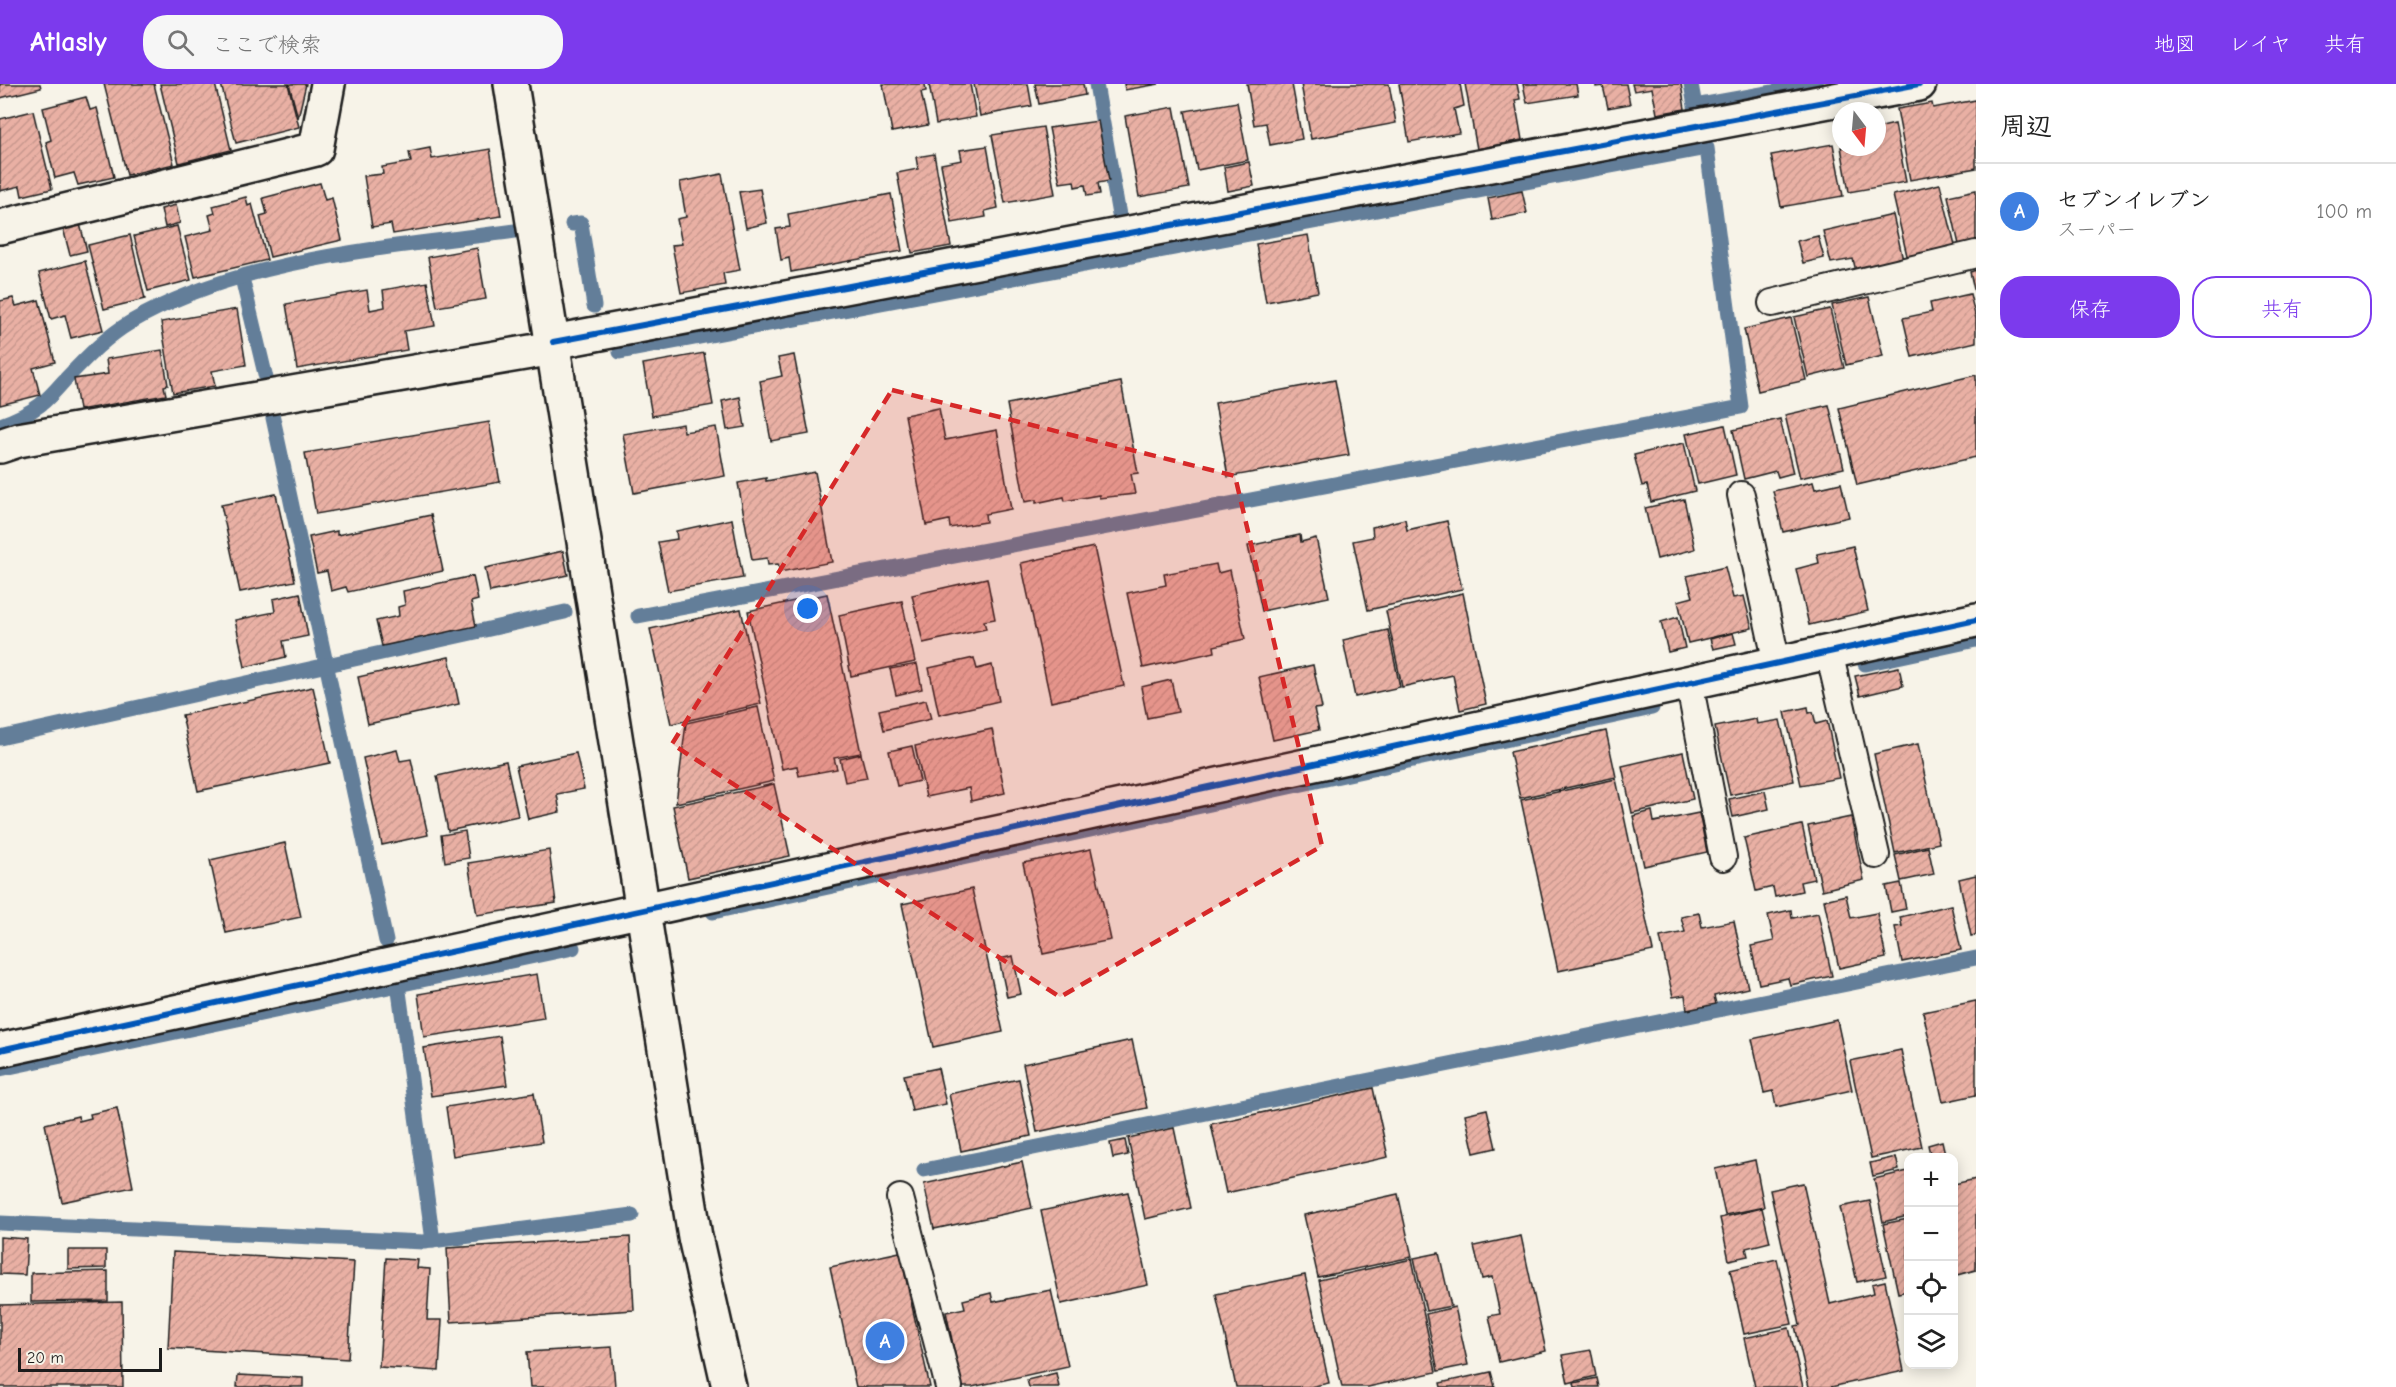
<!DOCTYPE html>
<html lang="ja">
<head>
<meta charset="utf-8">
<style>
	:root { --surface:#fff; --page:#f6f6f6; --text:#222; --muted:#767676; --line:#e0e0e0; --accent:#7c3aed }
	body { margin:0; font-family:"Comic Neue","Klee One",sans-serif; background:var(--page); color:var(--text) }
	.controls { position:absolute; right:18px; bottom:18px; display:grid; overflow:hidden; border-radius:12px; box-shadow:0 3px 15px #0003 }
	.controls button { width:54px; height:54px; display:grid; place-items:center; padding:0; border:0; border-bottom:2px solid var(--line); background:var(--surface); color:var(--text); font:30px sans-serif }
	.compass { position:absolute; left:1832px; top:18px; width:54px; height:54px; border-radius:50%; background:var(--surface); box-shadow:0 3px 15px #0003; rotate:164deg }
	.scale { position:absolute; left:18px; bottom:15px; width:144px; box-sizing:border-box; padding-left:6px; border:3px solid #1c1c1c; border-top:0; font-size:16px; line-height:21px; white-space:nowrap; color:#1c1c1c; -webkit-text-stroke:4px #f7f3e8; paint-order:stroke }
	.you { position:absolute; left:808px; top:525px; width:21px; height:21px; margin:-15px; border:4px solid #fff; border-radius:50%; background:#1a73e8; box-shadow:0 0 0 9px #1a73e833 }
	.badge { display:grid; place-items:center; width:39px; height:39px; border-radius:50%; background:var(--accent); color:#fff; font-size:20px; font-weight:700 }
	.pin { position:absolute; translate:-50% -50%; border:3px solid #fff; box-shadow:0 2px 6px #0006 }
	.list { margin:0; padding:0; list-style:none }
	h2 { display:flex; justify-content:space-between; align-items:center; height:78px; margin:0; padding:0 24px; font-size:26px }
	h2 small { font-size:20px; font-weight:400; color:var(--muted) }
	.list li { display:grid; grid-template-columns:39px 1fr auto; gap:18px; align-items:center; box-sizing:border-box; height:96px; padding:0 24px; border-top:2px solid var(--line) }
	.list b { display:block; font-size:22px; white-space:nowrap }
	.list p { margin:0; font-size:20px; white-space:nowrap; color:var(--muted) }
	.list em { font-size:20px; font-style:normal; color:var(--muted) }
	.actions { display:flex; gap:12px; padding:18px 24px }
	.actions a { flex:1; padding:14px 0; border:2px solid var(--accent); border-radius:24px; text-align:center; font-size:21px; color:var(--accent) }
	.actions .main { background:var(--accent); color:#fff }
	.icon { flex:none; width:33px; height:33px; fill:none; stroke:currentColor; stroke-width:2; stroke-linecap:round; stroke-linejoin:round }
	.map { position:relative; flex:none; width:1976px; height:1303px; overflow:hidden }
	header { display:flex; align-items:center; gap:36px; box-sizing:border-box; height:84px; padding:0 30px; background:var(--accent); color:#fff }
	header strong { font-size:28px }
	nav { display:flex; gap:33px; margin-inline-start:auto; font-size:21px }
	.search { width:420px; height:54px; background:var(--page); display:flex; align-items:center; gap:15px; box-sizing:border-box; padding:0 21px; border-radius:24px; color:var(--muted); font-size:22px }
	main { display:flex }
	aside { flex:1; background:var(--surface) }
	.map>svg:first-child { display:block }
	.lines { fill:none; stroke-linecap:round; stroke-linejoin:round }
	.stream { stroke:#637e99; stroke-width:15 }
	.building { fill:url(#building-hatch); stroke:#1c1c1c; stroke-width:1.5 }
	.service-casing { stroke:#1c1c1c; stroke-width:30 }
	.minor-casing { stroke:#1c1c1c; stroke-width:38 }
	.tertiary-casing { stroke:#1c1c1c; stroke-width:38 }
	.service { stroke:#f7f3e8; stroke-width:26 }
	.minor { stroke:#f7f3e8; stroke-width:33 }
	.tertiary { stroke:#f7f3e8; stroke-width:33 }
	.cycleway-casing { stroke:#f7f3e8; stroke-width:10 }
	.cycleway { stroke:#0057b8; stroke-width:6 }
	.marked { fill:#d62828; fill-opacity:0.2; stroke:#d62828; stroke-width:4.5; stroke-dasharray:12 8; stroke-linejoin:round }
</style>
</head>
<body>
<header>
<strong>Atlasly</strong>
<div class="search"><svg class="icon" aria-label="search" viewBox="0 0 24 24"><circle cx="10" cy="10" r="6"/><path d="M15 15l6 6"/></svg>ここで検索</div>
<nav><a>地図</a><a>レイヤ</a><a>共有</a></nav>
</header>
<main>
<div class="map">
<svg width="1976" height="1303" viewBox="0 0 1976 1303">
	<defs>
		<pattern id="building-hatch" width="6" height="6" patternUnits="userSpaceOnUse" patternTransform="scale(1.5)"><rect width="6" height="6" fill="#e9b0a4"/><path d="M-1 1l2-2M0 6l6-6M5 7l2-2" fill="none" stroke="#c7978d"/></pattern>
	</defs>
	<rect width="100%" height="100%" fill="#f7f3e8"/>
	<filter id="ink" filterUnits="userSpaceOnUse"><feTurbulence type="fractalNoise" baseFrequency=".0167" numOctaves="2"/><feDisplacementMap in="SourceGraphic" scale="12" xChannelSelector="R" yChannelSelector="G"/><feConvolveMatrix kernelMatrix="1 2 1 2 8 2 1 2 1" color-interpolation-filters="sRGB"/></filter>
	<g filter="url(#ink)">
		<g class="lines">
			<!-- stream -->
			<g class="stream">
				<polyline points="1096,0 1119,131"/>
				<polyline points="1691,0 1695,22 1816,0"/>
				<polyline points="572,140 581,139 594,222"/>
				<polyline points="242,194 266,294"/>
				<polyline points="620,268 1707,64 1741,323 638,532"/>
				<polyline points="273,334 386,857"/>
				<path d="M0,341C15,336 28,330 40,321C49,314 56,306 63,298C84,276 104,254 131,238C243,173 389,164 515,147"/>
				<polyline points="1865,580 1976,556"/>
				<polyline points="0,654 565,528"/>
				<polyline points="713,828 1652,624"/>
				<polyline points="398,900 433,1157"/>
				<polyline points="0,985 573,864"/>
				<polyline points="924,1086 1976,874"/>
				<polyline points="0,1139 424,1158 632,1131"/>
			</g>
		</g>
		<!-- building -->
		<g class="building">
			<polygon points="0,0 40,0 41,4 0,14"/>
			<polygon points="104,0 154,0 174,80 127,91"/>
			<polygon points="160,0 215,0 231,66 179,79"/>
			<polygon points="221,0 288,0 299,43 236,59"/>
			<polygon points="289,0 306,0 298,34"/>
			<polygon points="883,0 925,0 926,7 921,8 928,41 892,48"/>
			<polygon points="929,0 970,0 976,33 936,40"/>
			<polygon points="974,0 1028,0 1032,22 980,32"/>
			<polygon points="1035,0 1083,0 1085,11 1039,20"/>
			<polygon points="1124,0 1159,0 1125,6"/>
			<polygon points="1247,0 1292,0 1302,55 1270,61 1266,39 1254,41"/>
			<polygon points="1301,0 1389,0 1396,39 1311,55"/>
			<polygon points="1399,0 1460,0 1464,22 1454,25 1459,49 1409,58"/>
			<polygon points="1465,0 1517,0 1520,15 1515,16 1522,56 1477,65"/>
			<polygon points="1523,0 1576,0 1578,11 1527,19"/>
			<polygon points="1596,0 1626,0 1630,20 1608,24 1603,2 1596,3"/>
			<polygon points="1632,0 1681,0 1685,25 1657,30 1652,4 1634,7"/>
			<polygon points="86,13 90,26 97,24 114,93 78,101 74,89 55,94 46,58 51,56 43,24"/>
			<polygon points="1976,16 1976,84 1910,96 1897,25 1932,19 1933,24"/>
			<polygon points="1237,18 1248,76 1197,86 1185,27"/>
			<polygon points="1174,23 1189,104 1139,113 1125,32"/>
			<polygon points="33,27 52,105 22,112 20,102 0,107 0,35"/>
			<polygon points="1098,37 1109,97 1098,99 1100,110 1087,112 1085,101 1075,103 1074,97 1060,99 1049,44"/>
			<polygon points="1895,40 1906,98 1849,108 1841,63 1877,63 1877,44"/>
			<polygon points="1043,43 1055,110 1005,119 992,51"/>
			<polygon points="1833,60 1843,112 1781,123 1771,71"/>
			<polygon points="987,62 998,124 985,127 986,133 952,139 941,80 962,76 960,66"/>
			<polygon points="430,64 432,75 490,65 501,132 393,150 391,140 372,143 364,92 383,90 382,83 411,78 409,68"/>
			<polygon points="934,70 951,162 912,169 897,89 918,85 916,73"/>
			<polygon points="1249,78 1254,102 1228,107 1224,83"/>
			<polygon points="722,90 740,186 723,189 725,201 681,209 672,161 682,160 677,135 686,133 680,98"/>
			<polygon points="320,99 325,116 332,114 342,156 270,173 260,132 267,130 263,114"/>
			<polygon points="1940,100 1956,165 1908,176 1893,111"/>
			<polygon points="760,105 767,139 746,144 739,108"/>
			<polygon points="1976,106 1976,161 1960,165 1948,112"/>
			<polygon points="1522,107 1527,129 1492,136 1488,114"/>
			<polygon points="891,110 902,167 791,188 789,174 781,176 776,145 790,143 788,130"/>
			<polygon points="246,113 248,122 252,120 267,176 195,193 185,153 213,146 209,131 215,129 213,122"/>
			<polygon points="176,121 180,139 165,143 161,125"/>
			<polygon points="1893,131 1903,176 1856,187 1853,175 1831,179 1823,147"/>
			<polygon points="80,140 87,167 70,171 63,144"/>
			<polygon points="177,142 191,196 148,207 134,152"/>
			<polygon points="130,151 145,215 104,225 88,161"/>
			<polygon points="1308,151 1318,208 1266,218 1256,160"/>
			<polygon points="1818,152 1824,174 1803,179 1797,157"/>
			<polygon points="477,164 486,215 437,223 428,173"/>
			<polygon points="85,177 103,246 71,254 65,231 51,235 39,189"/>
			<polygon points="1976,186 1976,214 1970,188"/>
			<polygon points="427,198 435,242 404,247 407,266 297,285 286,220 367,206 370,226 385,223 383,206"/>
			<polygon points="1970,210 1976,235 1976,258 1912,273 1903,234 1932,228 1930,219"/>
			<polygon points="1869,213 1883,272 1846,281 1832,221"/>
			<polygon points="13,214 16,222 39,216 55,278 33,284 40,311 0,321 0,217"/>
			<polygon points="237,225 246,281 212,287 215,302 173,309 161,238"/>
			<polygon points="1830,225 1844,284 1808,293 1794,233"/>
			<polygon points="1791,234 1806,296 1758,307 1744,245"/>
			<polygon points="162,266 168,301 164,302 166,311 79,326 74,295 108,290 106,275"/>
			<polygon points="704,269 713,321 652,332 643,280"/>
			<polygon points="794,271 809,350 771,357 760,297 782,292 778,274"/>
			<polygon points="1976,291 1976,373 1857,401 1839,324"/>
			<polygon points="1335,296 1349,371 1228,393 1215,319"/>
			<polygon points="1121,298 1138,389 1131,390 1135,410 1099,414 1099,411 1065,417 1064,413 1036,419 1036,416 1025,418 1007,320"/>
			<polygon points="740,313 745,343 727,346 722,317"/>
			<polygon points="1829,321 1844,384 1800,394 1785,331"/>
			<polygon points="939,324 945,356 997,346 1011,425 985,430 986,438 950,444 949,436 926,441 905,331"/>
			<polygon points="1780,335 1793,389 1778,393 1776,387 1744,395 1733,346"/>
			<polygon points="489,338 500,398 316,430 305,369"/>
			<polygon points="683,340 684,348 716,343 725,392 634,409 623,350"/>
			<polygon points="1725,341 1736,391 1698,400 1686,350"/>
			<polygon points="1684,359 1695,407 1651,418 1647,401 1642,402 1634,371"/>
			<polygon points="815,388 832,478 780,488 778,480 768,481 767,474 752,476 738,399 766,394 766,397"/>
			<polygon points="1813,398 1815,405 1841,399 1849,433 1783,448 1773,407"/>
			<polygon points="276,410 295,497 240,508 221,421"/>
			<polygon points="1684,415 1695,465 1657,475 1645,424"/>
			<polygon points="431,431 443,487 348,508 346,503 331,507 327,487 317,489 309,453 337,447 337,451"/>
			<polygon points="732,435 743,494 668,507 658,458 677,455 676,447"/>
			<polygon points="1405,435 1407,446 1447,437 1462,505 1368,526 1353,457 1373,453 1372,443"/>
			<polygon points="1300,451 1301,458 1316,454 1329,513 1262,527 1248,462"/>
			<polygon points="1853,462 1868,527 1809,541 1796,485 1819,479 1817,470"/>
			<polygon points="1094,463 1124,602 1051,618 1021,479"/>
			<polygon points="563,467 568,491 490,508 485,484"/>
			<polygon points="1216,480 1218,489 1230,486 1245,555 1214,562 1215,568 1143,584 1127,509 1166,501 1164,490"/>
			<polygon points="1725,483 1733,514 1744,512 1752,544 1688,559 1678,517 1693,513 1687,492"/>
			<polygon points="473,492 478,516 471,518 476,542 382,562 376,537 399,532 398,523 405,521 403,507"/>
			<polygon points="987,494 995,535 984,537 986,545 923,559 912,511"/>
			<polygon points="300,509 308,552 283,557 286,573 245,583 235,536 275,528 273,515"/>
			<polygon points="1463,509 1486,620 1460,626 1453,591 1402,603 1386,527"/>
			<polygon points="827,510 861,669 834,674 837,685 799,692 797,682 782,685 748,527"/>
			<polygon points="902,517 915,578 851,592 839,531"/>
			<polygon points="741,525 761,620 671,640 650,545"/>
			<polygon points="1678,533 1685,564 1668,568 1661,538"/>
			<polygon points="1388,546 1400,603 1355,613 1343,556"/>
			<polygon points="1733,549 1736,560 1713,565 1710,555"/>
			<polygon points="449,573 459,620 368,640 358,593"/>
			<polygon points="974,574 977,585 992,581 999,617 939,631 929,584"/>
			<polygon points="917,580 922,605 896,611 890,585"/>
			<polygon points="1313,581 1322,624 1314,625 1319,646 1273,656 1259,593"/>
			<polygon points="1899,583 1903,602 1860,612 1855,592"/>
			<polygon points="1171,596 1178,628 1147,634 1141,603"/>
			<polygon points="313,603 330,679 198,707 182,631"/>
			<polygon points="926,616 931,635 884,646 879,626"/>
			<polygon points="758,623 774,697 676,719 686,639"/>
			<polygon points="1808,623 1809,629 1813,628 1816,640 1827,637 1839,694 1801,701 1785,628"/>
			<polygon points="1756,635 1757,640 1780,636 1794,697 1730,711 1715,643"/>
			<polygon points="992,645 1005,709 971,717 969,704 926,713 915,662"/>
			<polygon points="1606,647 1616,693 1520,714 1510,668"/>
			<polygon points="1918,660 1939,759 1895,769 1874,670"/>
			<polygon points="912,662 920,697 897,702 889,667"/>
			<polygon points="397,666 400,677 411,675 428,751 382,761 363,674"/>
			<polygon points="1683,668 1693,715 1632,729 1622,682"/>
			<polygon points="576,669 584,705 557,710 560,728 528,735 516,682"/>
			<polygon points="861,670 867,694 845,698 840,675"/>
			<polygon points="506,677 518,732 448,747 437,692"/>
			<polygon points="1616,695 1653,867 1558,887 1521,716"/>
			<polygon points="774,700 790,772 688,794 673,722"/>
			<polygon points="1765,707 1769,725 1733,733 1729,715"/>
			<polygon points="1652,727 1654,738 1699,729 1707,768 1644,782 1633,732"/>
			<polygon points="1851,733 1864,796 1822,806 1808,742"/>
			<polygon points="1802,741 1814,795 1800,798 1802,807 1775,813 1773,803 1756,807 1744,754"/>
			<polygon points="465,747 469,774 445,778 441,751"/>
			<polygon points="285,759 301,833 226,849 210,776"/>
			<polygon points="1928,763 1934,790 1901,797 1895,771"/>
			<polygon points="1091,765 1111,856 1043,870 1023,779"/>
			<polygon points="549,766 556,819 477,831 468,779"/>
			<polygon points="1976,791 1976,851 1971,852 1959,795"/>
			<polygon points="1901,799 1906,825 1891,828 1886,802"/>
			<polygon points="972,805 1003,948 933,963 902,820"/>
			<polygon points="1846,811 1851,834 1877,829 1886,874 1839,884 1824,816"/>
			<polygon points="1951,821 1961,866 1902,878 1895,843 1902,842 1900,833"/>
			<polygon points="1791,826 1792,834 1818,829 1832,892 1790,901 1788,894 1759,900 1751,862 1774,857 1768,831"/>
			<polygon points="1699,829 1702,843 1734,837 1748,904 1714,912 1716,920 1687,926 1685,911 1673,913 1660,853 1685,848 1681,833"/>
			<polygon points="1013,872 1021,910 1007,913 999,875"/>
			<polygon points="537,890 544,934 424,953 418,910"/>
			<polygon points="1976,917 1976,1011 1943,1018 1923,928"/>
			<polygon points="1837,936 1852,1006 1776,1023 1773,1007 1764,1009 1752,955"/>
			<polygon points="500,952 507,1001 431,1012 424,964"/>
			<polygon points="1132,956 1147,1024 1037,1048 1023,980"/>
			<polygon points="1901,966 1922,1063 1871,1074 1850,977"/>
			<polygon points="938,984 946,1020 912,1027 904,991"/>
			<polygon points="1019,995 1031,1052 961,1067 949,1010"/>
			<polygon points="1373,1004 1388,1073 1226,1109 1211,1040"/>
			<polygon points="534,1009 542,1058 453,1072 446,1023"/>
			<polygon points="117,1024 133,1103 62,1118 45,1040 78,1032 79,1037 91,1034 90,1030"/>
			<polygon points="1487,1025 1496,1064 1474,1069 1465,1030"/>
			<polygon points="1174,1044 1191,1124 1145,1135 1128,1054"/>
			<polygon points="1125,1056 1128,1071 1113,1074 1110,1059"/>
			<polygon points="1942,1057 1946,1074 1931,1074 1928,1061"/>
			<polygon points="1896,1073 1899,1086 1873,1092 1870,1079"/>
			<polygon points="1755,1076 1764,1123 1725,1131 1715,1085"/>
			<polygon points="1022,1078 1032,1124 934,1145 924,1100"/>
			<polygon points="1908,1087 1908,1132 1883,1138 1874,1095"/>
			<polygon points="1976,1095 1976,1186 1957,1191 1954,1176 1954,1100"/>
			<polygon points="1803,1099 1830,1220 1874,1209 1872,1200 1885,1197 1904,1287 1831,1303 1809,1303 1795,1242 1800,1241 1770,1106"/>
			<polygon points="1128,1108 1148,1201 1061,1220 1041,1127"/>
			<polygon points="1398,1110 1412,1173 1318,1193 1304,1131"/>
			<polygon points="1870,1117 1886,1192 1857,1198 1840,1123"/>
			<polygon points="1762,1124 1770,1158 1746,1164 1748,1172 1729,1176 1720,1134"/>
			<polygon points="1908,1135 1908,1207 1898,1209 1883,1140"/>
			<polygon points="1521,1152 1546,1267 1499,1278 1489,1232 1500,1230 1492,1193 1482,1195 1474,1162"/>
			<polygon points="0,1153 27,1155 25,1191 0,1190"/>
			<polygon points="630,1153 634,1226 451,1238 447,1164"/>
			<polygon points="68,1166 106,1166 106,1184 68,1185"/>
			<polygon points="173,1168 354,1178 348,1275 168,1264"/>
			<polygon points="900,1168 930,1303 856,1303 830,1183"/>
			<polygon points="1439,1169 1451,1222 1426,1227 1414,1174"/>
			<polygon points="386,1174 418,1176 417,1184 430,1185 427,1236 442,1236 439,1287 379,1283"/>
			<polygon points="1412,1175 1436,1288 1368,1303 1342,1303 1319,1196"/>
			<polygon points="1777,1175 1792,1240 1744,1250 1730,1186"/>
			<polygon points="108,1187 108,1217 31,1218 31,1189"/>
			<polygon points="1305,1191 1329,1299 1310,1303 1236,1303 1216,1210"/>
			<polygon points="1051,1206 1068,1282 972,1303 962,1303 946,1228 965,1224 963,1216 991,1209 993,1218"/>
			<polygon points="122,1218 123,1303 0,1303 0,1221"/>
			<polygon points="1455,1223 1468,1281 1438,1287 1426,1230"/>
			<polygon points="1789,1244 1803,1303 1755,1303 1744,1254"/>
			<polygon points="612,1263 615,1303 530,1303 527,1268"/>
			<polygon points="1591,1266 1596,1292 1568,1299 1562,1271"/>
			<polygon points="1491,1288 1495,1303 1441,1303 1440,1299"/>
			<polygon points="1056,1289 1059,1303 1029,1303 1027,1296"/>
			<polygon points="238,1291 303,1294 303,1303 237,1303"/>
			<polygon points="1597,1294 1599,1303 1575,1303 1574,1299"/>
		</g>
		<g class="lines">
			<defs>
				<g id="service">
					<polyline points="1772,219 1976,170"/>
					<polyline points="1741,411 1777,580"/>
					<polyline points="1829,568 1876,771"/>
					<polyline points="1689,598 1723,773"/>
					<polyline points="900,1114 949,1303"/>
				</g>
				<g id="minor">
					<polyline points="0,143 316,65 328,0"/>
					<polyline points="553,258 1919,0"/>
					<polyline points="0,362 18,356 554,264"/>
					<polyline points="0,966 1976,536"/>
				</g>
				<polyline id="tertiary" points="511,0 695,1153 729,1303"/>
			</defs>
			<!-- service casing -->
			<use href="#service" class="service-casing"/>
			<!-- minor casing -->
			<use href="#minor" class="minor-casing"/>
			<!-- tertiary casing -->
			<use href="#tertiary" class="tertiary-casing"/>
			<!-- service -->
			<use href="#service" class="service"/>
			<!-- minor -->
			<use href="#minor" class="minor"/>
			<!-- tertiary -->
			<use href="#tertiary" class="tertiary"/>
			<defs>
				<g id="cycleway">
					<polyline points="553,258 1919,0"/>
					<polyline points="0,966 1976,536"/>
				</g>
			</defs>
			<!-- cycleway casing -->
			<use href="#cycleway" class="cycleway-casing"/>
			<!-- cycleway -->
			<use href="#cycleway" class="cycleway"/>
		</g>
	</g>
	<!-- marked area -->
	<path class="marked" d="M892,306L1235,392L1322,762L1060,913L672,660Z"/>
</svg>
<div class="controls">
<button>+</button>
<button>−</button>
<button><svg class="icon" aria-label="locate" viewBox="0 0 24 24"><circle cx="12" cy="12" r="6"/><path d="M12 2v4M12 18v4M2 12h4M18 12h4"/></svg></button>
<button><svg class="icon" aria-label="layers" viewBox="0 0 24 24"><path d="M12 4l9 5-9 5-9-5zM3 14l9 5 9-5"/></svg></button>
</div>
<svg class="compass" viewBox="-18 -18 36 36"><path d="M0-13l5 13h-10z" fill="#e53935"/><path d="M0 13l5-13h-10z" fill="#767676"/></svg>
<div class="scale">20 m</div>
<div class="you"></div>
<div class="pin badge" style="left:885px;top:1257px;background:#3f7fe0">A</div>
</div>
<aside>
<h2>周辺<small></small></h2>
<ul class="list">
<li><span class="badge" style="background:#3f7fe0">A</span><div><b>セブンイレブン</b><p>スーパー</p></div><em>100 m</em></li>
</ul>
<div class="actions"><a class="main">保存</a><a>共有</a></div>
</aside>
</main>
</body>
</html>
